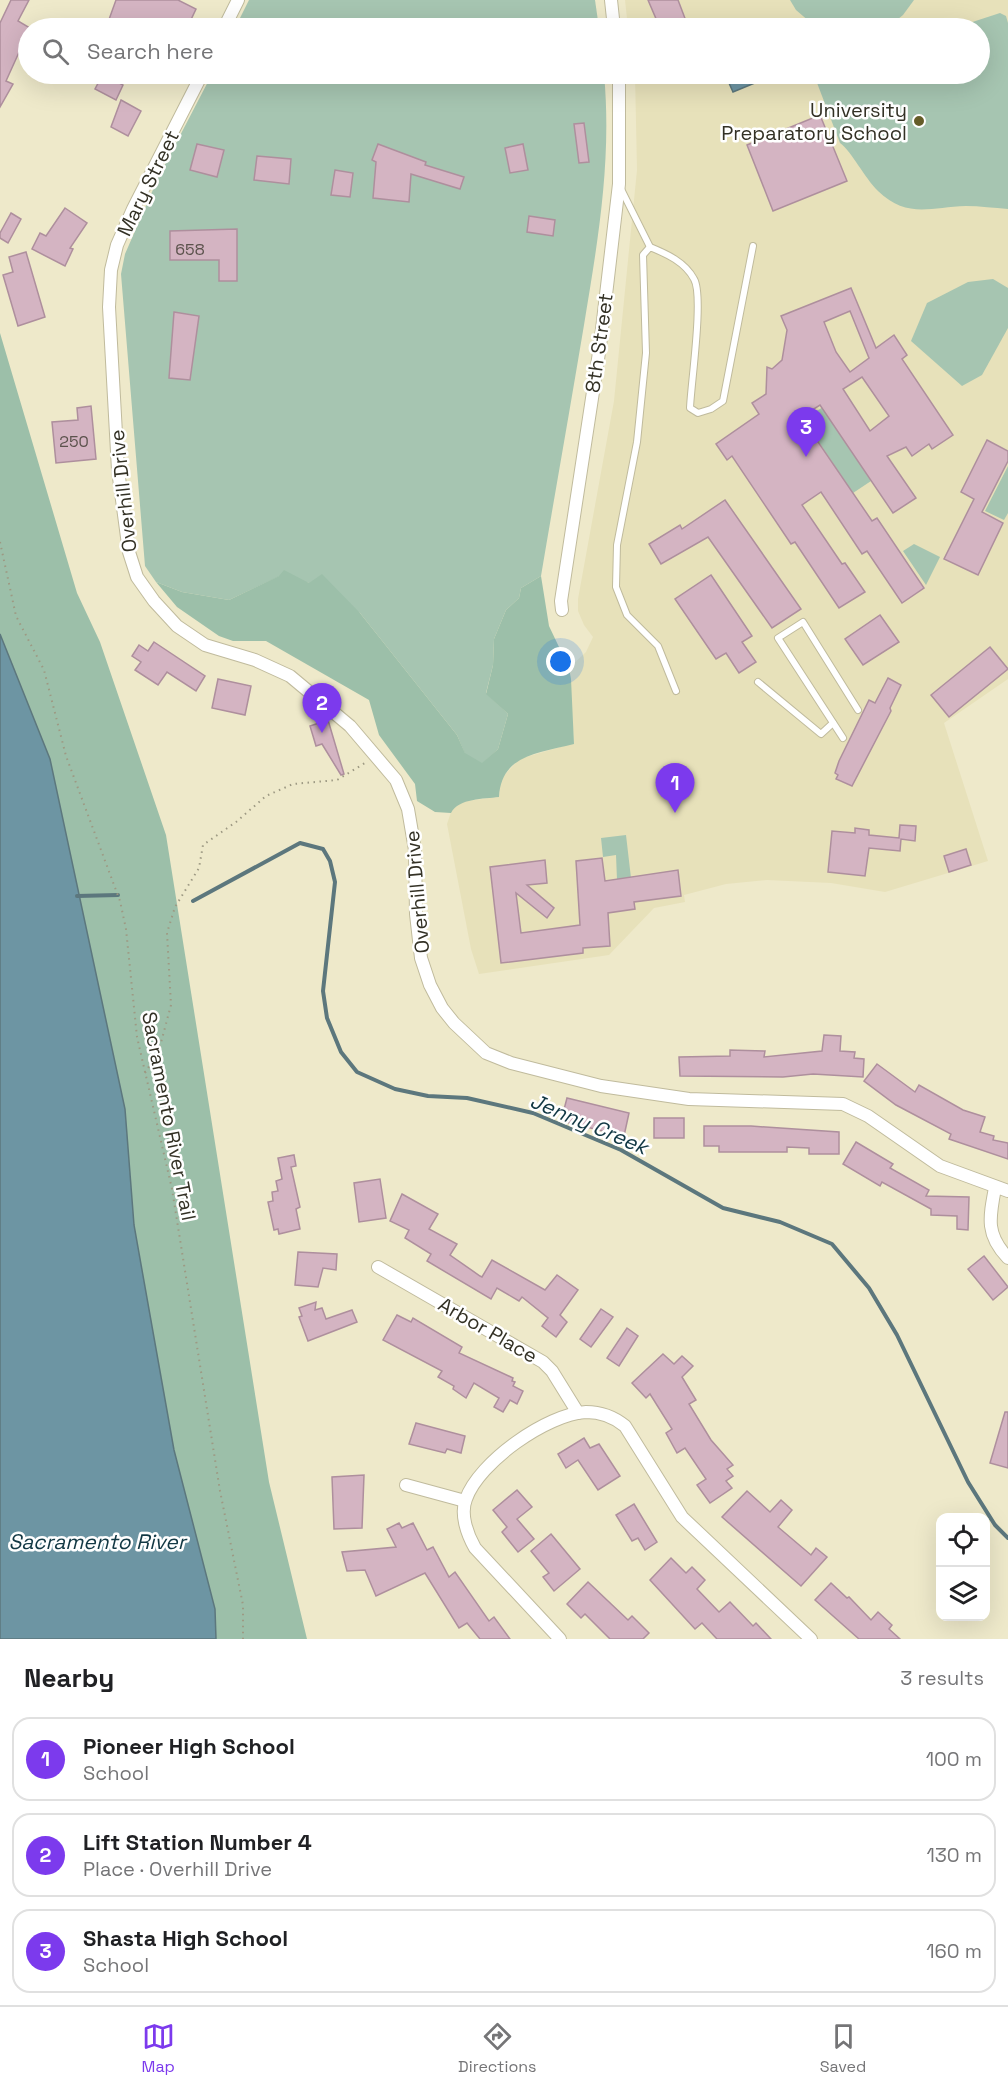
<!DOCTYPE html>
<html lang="en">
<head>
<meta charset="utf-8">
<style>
	:root { --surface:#fff; --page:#f6f6f6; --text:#202124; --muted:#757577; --line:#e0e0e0; --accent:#7c3aed }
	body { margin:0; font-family:"Space Grotesk",sans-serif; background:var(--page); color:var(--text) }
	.controls { position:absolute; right:18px; bottom:18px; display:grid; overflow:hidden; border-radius:12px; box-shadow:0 6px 24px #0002 }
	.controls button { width:54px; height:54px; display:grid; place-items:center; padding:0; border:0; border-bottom:2px solid var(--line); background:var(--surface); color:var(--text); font:30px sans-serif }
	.you { position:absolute; left:561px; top:662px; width:21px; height:21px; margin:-15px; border:4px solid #fff; border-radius:50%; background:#1a73e8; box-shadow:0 0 0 9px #1a73e833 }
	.badge { display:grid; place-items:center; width:39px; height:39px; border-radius:50%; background:var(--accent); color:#fff; font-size:20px; font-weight:700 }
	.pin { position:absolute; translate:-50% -50px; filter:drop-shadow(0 2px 3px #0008) }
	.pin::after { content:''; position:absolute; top:32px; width:21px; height:18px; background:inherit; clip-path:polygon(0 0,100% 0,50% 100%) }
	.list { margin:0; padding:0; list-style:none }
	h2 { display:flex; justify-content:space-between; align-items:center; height:78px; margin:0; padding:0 24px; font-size:26px }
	h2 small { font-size:20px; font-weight:400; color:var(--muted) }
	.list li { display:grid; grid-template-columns:39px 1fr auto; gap:18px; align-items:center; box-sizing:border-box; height:84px; margin:0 12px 12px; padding:0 12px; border:2px solid var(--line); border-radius:18px }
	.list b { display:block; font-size:22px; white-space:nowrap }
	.list p { margin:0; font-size:20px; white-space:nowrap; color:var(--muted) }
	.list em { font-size:20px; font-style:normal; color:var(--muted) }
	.icon { flex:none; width:33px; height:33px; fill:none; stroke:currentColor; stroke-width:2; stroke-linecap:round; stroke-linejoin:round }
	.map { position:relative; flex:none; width:1008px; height:1639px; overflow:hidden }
	.search { position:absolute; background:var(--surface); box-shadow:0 6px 24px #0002; left:18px; right:18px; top:18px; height:66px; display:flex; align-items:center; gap:15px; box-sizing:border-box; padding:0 21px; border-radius:33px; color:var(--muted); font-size:22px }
	.sheet { height:366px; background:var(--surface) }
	nav { display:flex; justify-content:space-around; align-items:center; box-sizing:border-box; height:84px; border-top:2px solid var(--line); background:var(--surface); font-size:16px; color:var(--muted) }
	nav a { display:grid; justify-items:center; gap:3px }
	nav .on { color:var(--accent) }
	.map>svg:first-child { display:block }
	.built { fill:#e7e1ba }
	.green { fill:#a6c5b1 }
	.forest { fill:#9cbfa9 }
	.water { fill:#6d95a3; stroke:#5c777d; stroke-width:1.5 }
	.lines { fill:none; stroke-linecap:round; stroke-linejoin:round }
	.stream { stroke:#5c777d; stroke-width:4 }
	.building { fill:#d4b4c2; stroke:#ae8f9d; stroke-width:1.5; fill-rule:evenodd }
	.service-casing { stroke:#c0bb9d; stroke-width:8 }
	.minor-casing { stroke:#c0bb9d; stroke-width:14 }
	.path { stroke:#9d9983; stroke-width:2; stroke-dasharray:1.5 4.5; stroke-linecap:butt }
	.service { stroke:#fff; stroke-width:6 }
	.minor { stroke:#fff; stroke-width:12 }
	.poi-dot { fill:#655c28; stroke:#fff; stroke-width:2 }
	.labels { text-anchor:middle; stroke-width:5; stroke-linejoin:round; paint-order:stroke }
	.number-label { font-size:16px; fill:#5b524c }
	.poi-label { font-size:20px; fill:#333125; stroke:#fff; text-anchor:end }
	.street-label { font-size:20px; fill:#333125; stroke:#fff }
	.water-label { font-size:21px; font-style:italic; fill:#123844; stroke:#fff }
</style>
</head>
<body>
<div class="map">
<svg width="1008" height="1639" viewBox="0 0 1008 1639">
	<rect width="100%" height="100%" fill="#eee9ca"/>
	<!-- built -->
	<polygon class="built" points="625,0 1008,0 1008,679 944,723 988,861 885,892 831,883 767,880 726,884 684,895 685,902 654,908 609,955 479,974 471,949 447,824 452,809 465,801 499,797 500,780 519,759 574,743 569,668 586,652 593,637 584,625 578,611 578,599 614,401 637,170 635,74 980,74 980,28 628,28"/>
	<!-- green -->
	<g class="green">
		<polygon points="249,0 595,0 599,28 235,28"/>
		<polygon points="790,0 914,0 903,15 887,28 817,28 796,10"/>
		<path d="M1000,13L1006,16L1008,23V209C994,208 980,206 966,206C930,207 907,219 878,191C864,177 852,152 840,143L814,75L980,74V28H954Z"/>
		<path d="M212,74H604C612,160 598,240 584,325C570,409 555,493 541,576L521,588L519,598L506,610L494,639L493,665L486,693L508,714L498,749L482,764L465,754L457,735L360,613L309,583L280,576L229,600L182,592L156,582L145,566L121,274L125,254L159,176Z"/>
		<polygon points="993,279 1008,288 1008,328 982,375 962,386 911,341 927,303 968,282"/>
		<polygon points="823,407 871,481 853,493 802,417 806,418"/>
		<polygon points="1008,466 1008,513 1004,520 985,511"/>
		<polygon points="914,544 940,557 926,585 903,551"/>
		<polygon points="626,835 631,878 617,880 616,855 603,857 601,838"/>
	</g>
	<!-- forest -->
	<g class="forest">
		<polygon points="0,333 77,593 100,642 166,835 269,1482 307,1639 216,1639 215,1609 174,1450 134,1225 125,1109 50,759 0,634"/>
		<path d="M284,570L309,583L322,574L360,613L457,735L465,753L482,763L498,749L508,714L486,694L493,665L494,639L506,610L519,598L521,588L541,576L549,626L569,668L571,679L574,744C540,753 501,754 499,797C484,799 459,798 451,813L435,812L417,801L415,784L379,735L369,700L266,641H233L219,636L177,607L156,582L182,592L229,600L279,576Z"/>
	</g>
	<!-- water -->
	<g class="water">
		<polygon points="725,74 774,74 774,75 733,92"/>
		<polygon points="0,634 50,759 125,1109 134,1225 174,1450 215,1609 216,1639 0,1639"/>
	</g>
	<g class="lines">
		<!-- stream -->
		<g class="stream">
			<polyline points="77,896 118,895"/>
			<polyline points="193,901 300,843 323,849 330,861 335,882 323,991 327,1018 341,1052 357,1072 395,1089 428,1096 467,1098 533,1113 621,1150 723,1208 780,1222 832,1244 869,1288 897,1335 968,1482 995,1525 1008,1538"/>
		</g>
	</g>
	<!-- building -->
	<g class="building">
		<polygon points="11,0 29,0 18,21 30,28 6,81 13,84 0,107 0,23"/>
		<polygon points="116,0 178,0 196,9 187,28 114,28 107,25"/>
		<polygon points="648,0 678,0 686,21 660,28"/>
		<polygon points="103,74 123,85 116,100 95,89"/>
		<polygon points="121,100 141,111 128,136 111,127"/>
		<polygon points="820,115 847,181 773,211 747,145"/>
		<polygon points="584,123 589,162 579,163 574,124"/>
		<polygon points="197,144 224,150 217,177 190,170"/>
		<polygon points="378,144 426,162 425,165 464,177 460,189 411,174 409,202 373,198 376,162 372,160"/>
		<polygon points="523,144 528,170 510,173 505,148"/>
		<polygon points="257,156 291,159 289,184 254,180"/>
		<polygon points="335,170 353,173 350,197 331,195"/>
		<polygon points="65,208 87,223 70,248 73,249 65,266 32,249 40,233 46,236"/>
		<polygon points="11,213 21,219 8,243 0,238 0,233"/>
		<polygon points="529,216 555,220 553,236 527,232"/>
		<polygon points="237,229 237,281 219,281 219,260 170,260 170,231"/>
		<polygon points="26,252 45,317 18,326 3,275 13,272 9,257"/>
		<path d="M851,288L876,348L894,335L907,355L902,359L953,435L932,449L929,444L912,456L906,447L887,456L916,498L893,513L820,405L801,417L872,521L877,518L924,588L902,603L867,551L862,554L821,492L802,505L842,564L845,563L865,592L839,608L795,542L791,544L732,456L727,460L716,444L759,414L752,403L766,394L767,367L772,369L782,360L787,330L781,316ZM850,311L869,358L850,372L836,352L824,322ZM862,377L889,416L870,431L843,389Z"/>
		<polygon points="174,312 199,316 190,380 169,378"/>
		<polygon points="91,406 96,459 56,463 52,422 78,420 77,408"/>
		<polygon points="987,440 1008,451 1008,461 982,512 1003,523 978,575 944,559 974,499 961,492"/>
		<polygon points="725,500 801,609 772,628 708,537 661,564 649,544 680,525 682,529"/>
		<polygon points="711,575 752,636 742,642 756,662 739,673 726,653 716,659 675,599"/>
		<polygon points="880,615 899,642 863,665 845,639"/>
		<polygon points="154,642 205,676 196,691 167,672 158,685 135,670 141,662 132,656 139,645 148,651"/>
		<polygon points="990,647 1008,669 949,717 931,695"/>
		<polygon points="888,678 901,685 890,708 891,711 852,786 836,779 838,775 835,773 839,761 869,700 875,703"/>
		<polygon points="218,679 251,686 245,715 212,708"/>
		<polygon points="328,720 344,774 341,775 322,744 316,746 310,726"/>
		<polygon points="900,825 916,826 915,841 901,839 900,851 869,848 865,876 828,872 832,831 855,833 855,828 869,830 869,835 899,838"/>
		<polygon points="966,849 971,865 949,872 944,856"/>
		<polygon points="602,858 605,881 678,870 681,896 634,902 635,909 608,913 610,946 583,948 583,953 501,963 490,867 545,860 547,883 527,885 554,908 547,918 516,893 521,933 580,925 576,861"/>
		<polygon points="824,1035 841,1036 840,1051 855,1052 854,1058 864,1059 863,1077 813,1074 783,1077 680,1076 679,1057 730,1056 730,1050 765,1051 764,1057 822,1051"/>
		<polygon points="877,1064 915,1092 919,1085 963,1110 985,1117 980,1132 994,1136 993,1140 1008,1143 1008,1159 949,1139 951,1134 896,1105 864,1081"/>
		<polygon points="567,1098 629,1113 624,1136 561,1121"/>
		<rect x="654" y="1118" width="30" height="20"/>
		<polygon points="704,1126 751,1126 839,1132 839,1154 809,1154 809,1148 787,1147 787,1152 719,1152 719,1146 704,1146"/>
		<polygon points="856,1142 893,1164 890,1168 929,1190 926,1196 969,1197 968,1230 957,1229 957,1216 931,1215 931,1209 882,1182 880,1186 843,1164"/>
		<polygon points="294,1155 296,1166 291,1167 300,1207 296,1209 300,1229 279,1234 278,1229 274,1230 268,1202 273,1201 272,1192 278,1191 276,1181 282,1179 278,1158"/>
		<polygon points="380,1179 386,1218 359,1222 354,1183"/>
		<polygon points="402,1194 438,1214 429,1229 457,1244 450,1255 480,1276 482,1277 492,1260 545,1290 557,1275 578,1290 560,1315 567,1322 556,1337 542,1326 548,1318 522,1297 519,1301 497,1288 491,1299 427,1261 431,1254 405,1238 409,1230 390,1221"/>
		<polygon points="298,1252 337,1254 336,1270 323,1268 318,1287 295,1285"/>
		<polygon points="984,1256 1008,1287 993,1300 968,1269"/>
		<polygon points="316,1302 315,1310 322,1308 326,1319 352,1310 357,1322 308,1341 299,1317 302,1316 299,1308"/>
		<polygon points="601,1309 613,1317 591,1347 580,1339"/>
		<polygon points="397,1315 411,1322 413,1318 462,1347 459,1353 513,1378 512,1381 515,1382 513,1386 523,1391 517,1404 510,1400 503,1412 494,1407 499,1398 474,1383 466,1398 453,1389 454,1386 438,1377 442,1371 383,1340"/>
		<polygon points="627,1328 638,1336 619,1366 607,1358"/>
		<polygon points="663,1354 674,1364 682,1356 693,1366 682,1377 696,1400 689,1404 711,1440 733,1465 727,1469 733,1476 726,1481 732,1488 710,1503 697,1485 706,1479 685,1448 677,1453 666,1433 672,1429 650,1394 646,1398 632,1383"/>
		<polygon points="1005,1412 1008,1412 1008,1468 990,1463"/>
		<polygon points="416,1423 465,1436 461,1453 447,1449 445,1453 409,1444"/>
		<polygon points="584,1438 590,1448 599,1444 620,1476 598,1490 578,1460 566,1468 558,1454"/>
		<polygon points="364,1475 362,1528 334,1529 332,1477"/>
		<polygon points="517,1490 532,1507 517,1519 534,1539 518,1552 502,1532 507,1527 493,1510"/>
		<polygon points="747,1491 770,1512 781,1500 792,1510 778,1527 811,1555 816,1548 827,1557 801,1586 722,1517"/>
		<polygon points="634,1504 657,1542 645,1550 638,1538 632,1541 616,1515"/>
		<polygon points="399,1523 402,1528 413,1523 427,1550 433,1547 449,1577 455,1572 489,1621 494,1617 510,1639 480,1639 467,1623 459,1628 425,1573 376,1596 365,1570 347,1571 342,1552 396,1547 387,1529"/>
		<polygon points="551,1534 580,1569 554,1591 543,1577 549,1573 531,1551"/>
		<polygon points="671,1558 686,1573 692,1567 705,1580 697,1589 719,1612 730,1602 753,1626 756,1623 771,1639 717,1639 702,1623 695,1629 650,1580"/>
		<polygon points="588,1582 628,1620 632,1616 649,1633 643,1639 610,1639 585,1614 581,1618 567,1604"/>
		<polygon points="831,1583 847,1598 849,1597 871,1620 878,1612 892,1625 889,1629 900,1639 859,1639 815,1600"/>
	</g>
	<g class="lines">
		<defs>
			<g id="service">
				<polyline points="621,189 650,247"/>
				<polyline points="758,682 821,734 833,723"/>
				<path d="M676,691L658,646L627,615L616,587L617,545L637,442L646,353L643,255L650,247C667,254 685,262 694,279C704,296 691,383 690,408L698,413L711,409L723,401L753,246"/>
				<polyline points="843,738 778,638 803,622 858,710"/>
			</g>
			<g id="minor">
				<polyline points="611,0 614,28"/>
				<polyline points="224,28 238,0"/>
				<polyline points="202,74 133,209 117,245 111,270 109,307 118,470 129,552 137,577 154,601 177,626 205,645 255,660 290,676 350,726 396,780 408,809 415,850 416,914 421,958 430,985 442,1008 454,1023 486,1053 511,1063 601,1086 689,1099 843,1104 868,1116 940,1166 1008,1191"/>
				<polyline points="562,610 561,601 600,346 619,184 619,74"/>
				<path d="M995,1188C989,1219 986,1235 1008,1258"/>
				<polyline points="378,1267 543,1362 552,1371 578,1413"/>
				<polyline points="406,1485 465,1501"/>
				<path d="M560,1639L475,1548C467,1534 460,1514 466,1499C479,1462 547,1414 586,1412C601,1412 614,1417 625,1426L682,1517L811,1639"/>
			</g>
		</defs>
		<!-- service casing -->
		<use href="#service" class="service-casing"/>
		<!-- minor casing -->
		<use href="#minor" class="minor-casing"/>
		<!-- path -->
		<g class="path">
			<polyline points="0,542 16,616 44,670 66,756 120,901 126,929 137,1037 172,1189 220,1491 243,1605 243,1639"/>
			<polyline points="145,1073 159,1050 171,1005 167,933 175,907 199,868 203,845 236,822 266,796 293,784 337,780 365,763"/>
		</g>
		<!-- service -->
		<use href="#service" class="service"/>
		<!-- minor -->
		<use href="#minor" class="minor"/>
	</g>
	<!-- markers -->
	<circle class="poi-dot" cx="919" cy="121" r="6"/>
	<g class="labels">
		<!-- number labels -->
		<g class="number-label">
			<text x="190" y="255">658</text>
			<text x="74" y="447">250</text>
		</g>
		<!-- poi labels -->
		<g class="poi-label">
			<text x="907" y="117">University<tspan x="907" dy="23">Preparatory School</tspan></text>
		</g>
		<!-- street labels -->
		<g class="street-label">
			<text transform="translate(148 183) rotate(-64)" y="7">Mary Street</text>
			<text transform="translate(599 343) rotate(-82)" y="7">8th Street</text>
			<text transform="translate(123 491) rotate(-96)" y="7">Overhill Drive</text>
			<text transform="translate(417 892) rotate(-95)" y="7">Overhill Drive</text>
			<text transform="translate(169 1116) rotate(79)" y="7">Sacramento River Trail</text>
			<text transform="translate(488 1330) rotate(30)" y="7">Arbor Place</text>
		</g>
		<!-- water labels -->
		<g class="water-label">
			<text transform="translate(589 1124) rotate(23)" y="7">Jenny Creek</text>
			<text x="97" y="1549">Sacramento River</text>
		</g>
	</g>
</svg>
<div class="controls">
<button><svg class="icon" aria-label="locate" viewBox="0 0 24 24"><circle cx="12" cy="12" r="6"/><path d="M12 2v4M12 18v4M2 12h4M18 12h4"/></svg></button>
<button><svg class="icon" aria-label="layers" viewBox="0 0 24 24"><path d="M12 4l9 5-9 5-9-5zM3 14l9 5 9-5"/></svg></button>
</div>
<div class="you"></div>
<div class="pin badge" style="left:675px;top:813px">1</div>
<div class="pin badge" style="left:322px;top:733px">2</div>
<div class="pin badge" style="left:806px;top:457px">3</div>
<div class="search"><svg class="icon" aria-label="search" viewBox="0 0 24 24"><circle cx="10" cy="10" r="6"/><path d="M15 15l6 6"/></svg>Search here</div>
</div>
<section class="sheet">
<h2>Nearby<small>3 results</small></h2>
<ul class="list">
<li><span class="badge">1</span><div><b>Pioneer High School</b><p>School</p></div><em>100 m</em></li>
<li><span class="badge">2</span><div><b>Lift Station Number 4</b><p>Place · Overhill Drive</p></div><em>130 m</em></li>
<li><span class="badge">3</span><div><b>Shasta High School</b><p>School</p></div><em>160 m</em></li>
</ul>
</section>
<nav>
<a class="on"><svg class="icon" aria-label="map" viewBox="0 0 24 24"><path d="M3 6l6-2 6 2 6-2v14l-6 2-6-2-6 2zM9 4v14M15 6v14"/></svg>Map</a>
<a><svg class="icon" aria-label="directions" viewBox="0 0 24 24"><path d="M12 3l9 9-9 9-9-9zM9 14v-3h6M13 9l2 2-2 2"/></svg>Directions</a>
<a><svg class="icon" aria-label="saved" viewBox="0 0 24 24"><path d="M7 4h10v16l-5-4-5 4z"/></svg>Saved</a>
</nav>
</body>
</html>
